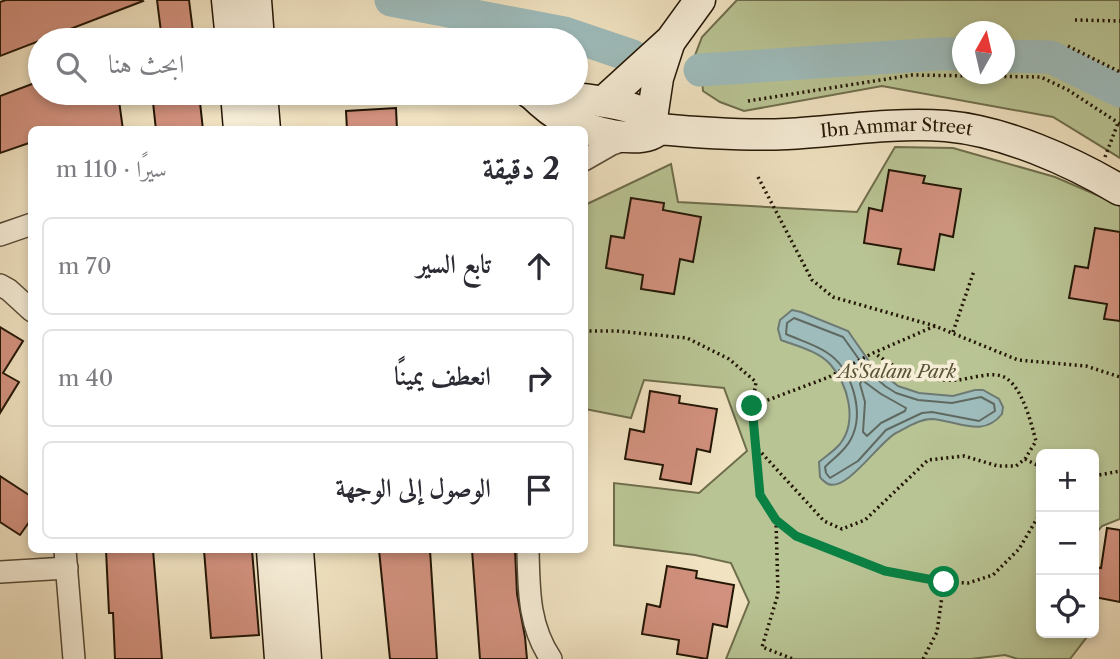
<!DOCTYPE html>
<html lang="ar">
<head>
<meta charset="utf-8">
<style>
	:root { --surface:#fff; --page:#f7f7f7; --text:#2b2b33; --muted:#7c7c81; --line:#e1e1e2 }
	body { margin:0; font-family:"Libre Caslon Text",Amiri,serif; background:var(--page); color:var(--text); direction:rtl }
	.controls { position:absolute; right:21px; bottom:21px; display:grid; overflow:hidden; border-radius:10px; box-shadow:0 4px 10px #0003 }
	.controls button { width:63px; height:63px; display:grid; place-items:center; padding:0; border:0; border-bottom:2px solid var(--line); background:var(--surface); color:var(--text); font:35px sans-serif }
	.compass { position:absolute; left:952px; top:21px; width:63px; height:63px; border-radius:50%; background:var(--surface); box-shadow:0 4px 10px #0003; rotate:8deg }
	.stop { position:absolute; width:21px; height:21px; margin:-16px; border:5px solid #0b8043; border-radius:50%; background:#fff }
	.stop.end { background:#0b8043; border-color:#fff; box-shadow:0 2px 7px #0008 }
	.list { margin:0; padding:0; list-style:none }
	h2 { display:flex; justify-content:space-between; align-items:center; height:91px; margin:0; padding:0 28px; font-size:30px }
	h2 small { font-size:23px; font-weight:400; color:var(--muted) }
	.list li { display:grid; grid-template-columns:46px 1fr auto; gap:21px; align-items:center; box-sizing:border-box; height:98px; margin:0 14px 14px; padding:0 14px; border:2px solid var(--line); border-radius:10px }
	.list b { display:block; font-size:26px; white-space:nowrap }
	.list em { font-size:23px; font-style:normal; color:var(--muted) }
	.icon { flex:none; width:38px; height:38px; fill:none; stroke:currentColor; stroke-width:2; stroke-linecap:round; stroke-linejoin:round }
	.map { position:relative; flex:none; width:1120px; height:659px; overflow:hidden; direction:ltr }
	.search { position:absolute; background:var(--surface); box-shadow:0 4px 10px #0003; left:28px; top:28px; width:560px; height:77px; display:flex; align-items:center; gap:18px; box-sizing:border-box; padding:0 24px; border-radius:38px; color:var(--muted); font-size:26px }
	.panel { position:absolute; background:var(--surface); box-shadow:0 4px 10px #0003; left:28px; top:126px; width:560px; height:427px; border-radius:10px; direction:rtl }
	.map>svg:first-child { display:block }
	.green { fill:#b9c494; stroke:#6e6d4c; stroke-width:2 }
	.water { fill:#9ebcbc; stroke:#6d7a73; stroke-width:2 }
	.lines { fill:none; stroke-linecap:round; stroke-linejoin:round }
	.shore { stroke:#606960; stroke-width:2 }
	.river { stroke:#9ebcbc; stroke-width:33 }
	.building { fill:#d2917e; stroke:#231605; stroke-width:2 }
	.street-casing { stroke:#564934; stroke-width:24 }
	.secondary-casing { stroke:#231605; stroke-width:33 }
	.path { stroke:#231605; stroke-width:3.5; stroke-dasharray:2 3.5; stroke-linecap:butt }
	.street { stroke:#f6edd7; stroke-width:21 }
	.secondary { stroke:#f6edd7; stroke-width:30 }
	.route { stroke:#0b8043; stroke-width:9 }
	.labels { text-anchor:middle; stroke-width:7; stroke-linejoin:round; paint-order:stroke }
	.street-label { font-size:18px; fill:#231605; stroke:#f6edd7 }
	.park-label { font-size:18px; font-style:italic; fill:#585337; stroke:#f6edd7 }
</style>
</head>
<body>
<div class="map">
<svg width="1120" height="659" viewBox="0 0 1120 659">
	<rect width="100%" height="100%" fill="#f1e3c2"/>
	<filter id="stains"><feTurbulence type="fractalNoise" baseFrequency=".00286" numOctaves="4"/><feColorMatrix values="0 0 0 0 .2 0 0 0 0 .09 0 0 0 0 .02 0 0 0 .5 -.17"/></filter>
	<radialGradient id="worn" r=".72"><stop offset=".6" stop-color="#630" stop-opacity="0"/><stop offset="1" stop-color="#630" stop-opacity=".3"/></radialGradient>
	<!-- green -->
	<g class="green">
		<polygon points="737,0 1120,0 1120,158 1053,117 882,86 744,111 720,102 703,91 702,80 946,64 962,65 962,74 1004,74 1005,68 1034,69 1035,44 1005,44 1004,32 962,32 962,43 921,43 718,62 694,58 702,37"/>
		<polygon points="895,147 953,148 1055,177 1120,205 1120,519 1102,526 1094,536 1094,454 1041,454 1041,633 1090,633 1070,659 1018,659 1005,655 971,659 726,659 749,602 731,563 695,555 614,545 614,483 699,493 747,451 724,388 644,380 631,418 585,409 585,205 671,164 678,202 857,212"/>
	</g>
	<!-- water -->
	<path class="water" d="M792,310L801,312L848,331L871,364L898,386L919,393L953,396L975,390H983L999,399L1003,407L1002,414C982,439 957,420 931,419C919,419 906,428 896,433C880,441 847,492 828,484C826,483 821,479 820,477L819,462C826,456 834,451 840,444C858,421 848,384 830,364C818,351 797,346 781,340L778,329L780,320Z"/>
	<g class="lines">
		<!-- shore -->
		<g class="shore">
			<path d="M794,318L843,337L866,369L885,386L896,393L918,400L952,403L981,397L994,404L995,411L979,421L932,412L922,413L886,430L858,461L830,478L826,473L825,467C834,458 845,451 851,439C865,412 852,368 826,352C814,344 799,340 786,334L787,323Z"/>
			<polygon points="862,380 881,394 906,408 905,411 881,423 867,436 863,432 865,402 860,384"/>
		</g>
		<!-- river -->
		<g class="river">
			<polyline points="391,0 564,33 632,56"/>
			<polyline points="1004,56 1051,57 1120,91"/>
			<polyline points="700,70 938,54 962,54"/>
		</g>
	</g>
	<!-- building -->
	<g class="building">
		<polygon points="6,0 142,0 143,1 0,56 0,2"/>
		<polygon points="157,0 189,0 194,40 162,40"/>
		<polygon points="40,81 40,93 118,93 123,130 32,130 32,142 0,153 0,96"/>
		<polygon points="152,93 199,93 203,130 156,130"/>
		<polygon points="396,108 397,130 347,130 346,111"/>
		<polygon points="889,170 925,176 923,183 961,189 953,237 940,234 934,270 898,264 901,249 864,243 869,208 882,211"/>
		<polygon points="631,198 664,203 663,210 701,217 693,262 680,259 674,294 641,289 643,275 606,268 611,236 624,238"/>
		<polygon points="1095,228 1120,232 1120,321 1104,319 1107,304 1069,298 1075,266 1088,268"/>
		<polygon points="0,327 23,341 3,373 19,382 0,413"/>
		<polygon points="650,391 680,396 679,403 717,409 710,452 697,449 691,484 660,479 663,465 625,459 630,429 644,432"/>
		<polygon points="0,476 32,497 32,518 20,535 0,522"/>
		<polygon points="1107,528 1120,530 1120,602 1094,597 1094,567 1101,568"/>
		<polygon points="106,550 153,550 162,659 115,659 113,613 109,613"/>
		<polygon points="204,550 252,550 259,635 211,638"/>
		<polygon points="379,550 430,550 437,659 390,659"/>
		<polygon points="472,550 515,550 517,594 525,637 527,659 480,659"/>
		<polygon points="667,566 697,571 696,578 734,585 727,627 713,624 707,659 677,654 679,640 642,634 647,604 660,607"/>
	</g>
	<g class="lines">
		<defs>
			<g id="street">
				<polyline points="584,160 612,144 630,138"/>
				<polyline points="0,235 32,224"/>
				<polyline points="0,285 9,290 32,311"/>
				<polyline points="65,550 74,659"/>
				<path d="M528,550C529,588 528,625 551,659"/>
				<polyline points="0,572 67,568"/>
			</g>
			<g id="secondary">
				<polyline points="227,0 231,40"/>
				<polyline points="256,0 259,40"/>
				<polyline points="236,93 239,130"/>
				<polyline points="262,93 265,130"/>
				<path d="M530,93C560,99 647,97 659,129"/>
				<path id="s1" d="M531,93C542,104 552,113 566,120C585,130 642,148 659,129C702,133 744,136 787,134C840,131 893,122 946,126C1004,131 1071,161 1120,190"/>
				<polyline points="604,101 671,40 700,0"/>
				<polyline points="652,118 658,78 669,44"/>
				<polyline points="272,550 280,659"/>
				<polyline points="298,550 306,659"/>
			</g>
		</defs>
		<!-- street casing -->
		<use href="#street" class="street-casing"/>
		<!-- secondary casing -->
		<use href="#secondary" class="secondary-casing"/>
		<!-- path -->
		<g class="path">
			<polyline points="1075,20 1120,21"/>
			<polyline points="1068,46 1120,72"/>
			<polyline points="748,101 912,75 1041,77 1068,90 1120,124"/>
			<polyline points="1105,157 1118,123"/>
			<polyline points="758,177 812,280 833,297 935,326 1018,360 1086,366 1120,377"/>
			<polyline points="584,331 617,331 687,338 729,359 756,382 752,406 760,495 776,520 796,535 821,547 885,571 944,582 968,583 993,575 1019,549 1041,512"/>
			<polyline points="953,332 974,271"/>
			<polyline points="752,406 829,377 871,354 935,326"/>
			<path d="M758,449L824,521L842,529L865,520L928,460L964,456L998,466H1016L1025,459L1036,441C1031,423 1023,389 1006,378C993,370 971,379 957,380C927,382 899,372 876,354"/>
			<polyline points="1025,459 1041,467"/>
			<polyline points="1094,476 1120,471"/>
			<polyline points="776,520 778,594 762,647 793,659"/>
			<polyline points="923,659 937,632 944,582"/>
		</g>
		<!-- street -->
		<use href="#street" class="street"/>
		<!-- secondary -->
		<use href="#secondary" class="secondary"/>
	</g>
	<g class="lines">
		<!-- route -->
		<polyline class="route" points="752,406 760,495 776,520 796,536 885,571 944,582"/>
	</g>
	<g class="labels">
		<!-- street labels -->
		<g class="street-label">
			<text dy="6" stroke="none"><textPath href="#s1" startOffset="380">Ibn Ammar Street</textPath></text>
		</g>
		<!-- park labels -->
		<g class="park-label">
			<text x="897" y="378">As'Salam Park</text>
		</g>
	</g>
	<rect width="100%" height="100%" filter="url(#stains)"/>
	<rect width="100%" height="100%" fill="url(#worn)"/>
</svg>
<div class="controls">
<button>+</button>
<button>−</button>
<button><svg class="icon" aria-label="locate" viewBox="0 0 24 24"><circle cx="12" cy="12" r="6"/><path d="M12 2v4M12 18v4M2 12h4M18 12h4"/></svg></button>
</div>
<svg class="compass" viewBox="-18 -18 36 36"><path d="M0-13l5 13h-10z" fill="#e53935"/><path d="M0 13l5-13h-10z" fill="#7c7c81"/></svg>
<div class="stop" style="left:944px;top:582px"></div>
<div class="stop end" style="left:752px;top:406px"></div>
<div class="search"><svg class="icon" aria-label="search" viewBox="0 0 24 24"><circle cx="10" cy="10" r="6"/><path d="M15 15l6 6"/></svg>ابحث هنا</div>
<section class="panel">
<h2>2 دقيقة<small>سيرًا · 110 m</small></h2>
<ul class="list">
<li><svg class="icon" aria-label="ahead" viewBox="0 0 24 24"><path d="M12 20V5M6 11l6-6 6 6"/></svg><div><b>تابع السير</b></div><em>70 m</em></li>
<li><svg class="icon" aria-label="right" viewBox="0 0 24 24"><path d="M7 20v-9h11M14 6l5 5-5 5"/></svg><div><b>انعطف يمينًا</b></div><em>40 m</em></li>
<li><svg class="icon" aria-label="arrive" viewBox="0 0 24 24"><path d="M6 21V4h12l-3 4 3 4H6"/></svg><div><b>الوصول إلى الوجهة</b></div></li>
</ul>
</section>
</div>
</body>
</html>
